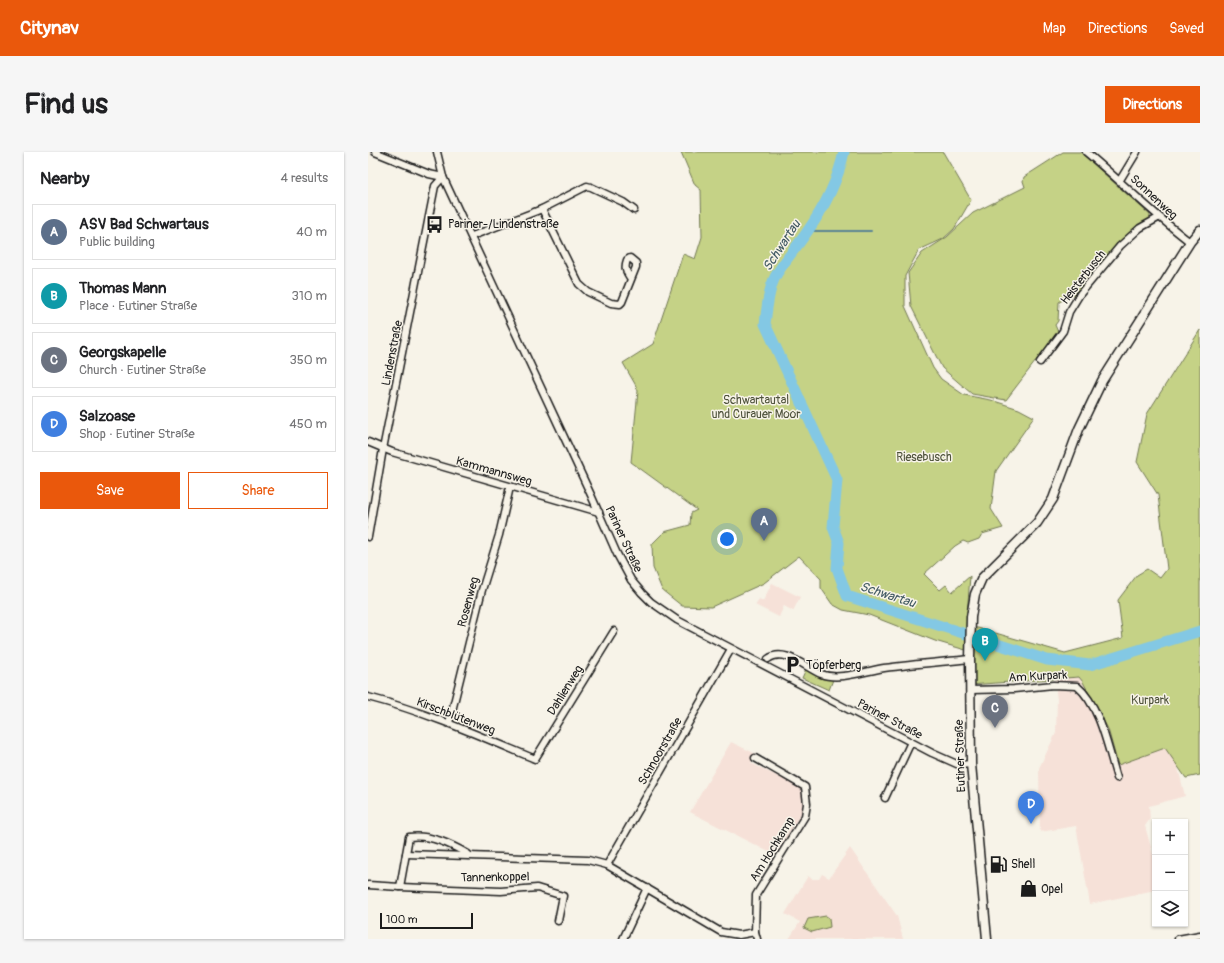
<!DOCTYPE html>
<html lang="en">
<head>
<meta charset="utf-8">
<style>
	:root { --surface:#fff; --page:#f6f6f6; --text:#202124; --muted:#757577; --line:#e0e0e0; --accent:#ea580c }
	body { margin:0; font-family:Pangolin,sans-serif; background:var(--page); color:var(--text) }
	.controls { position:absolute; right:12px; bottom:12px; display:grid; overflow:hidden; border-radius:0px; box-shadow:0 1px 3px #0004 }
	.controls button { width:36px; height:36px; display:grid; place-items:center; padding:0; border:0; border-bottom:1px solid var(--line); background:var(--surface); color:var(--text); font:20px sans-serif }
	.scale { position:absolute; left:12px; bottom:10px; width:93px; box-sizing:border-box; padding-left:4px; border:2px solid #1c1c1c; border-top:0; font-size:11px; line-height:14px; white-space:nowrap; color:#1c1c1c; -webkit-text-stroke:3px #f7f3e8; paint-order:stroke }
	.you { position:absolute; left:359px; top:387px; width:14px; height:14px; margin:-10px; border:3px solid #fff; border-radius:50%; background:#1a73e8; box-shadow:0 0 0 6px #1a73e833 }
	.badge { display:grid; place-items:center; width:26px; height:26px; border-radius:50%; background:var(--accent); color:#fff; font-size:13px; font-weight:700 }
	.pin { position:absolute; translate:-50% -33px; filter:drop-shadow(0 1px 2px #0008) }
	.pin::after { content:''; position:absolute; top:21px; width:14px; height:12px; background:inherit; clip-path:polygon(0 0,100% 0,50% 100%) }
	.list { margin:0; padding:0; list-style:none }
	h2 { display:flex; justify-content:space-between; align-items:center; height:52px; margin:0; padding:0 16px; font-size:17px }
	h2 small { font-size:13px; font-weight:400; color:var(--muted) }
	.list li { display:grid; grid-template-columns:26px 1fr auto; gap:12px; align-items:center; box-sizing:border-box; height:56px; margin:0 8px 8px; padding:0 8px; border:1px solid var(--line); border-radius:0px }
	.list b { display:block; font-size:15px; white-space:nowrap }
	.list p { margin:0; font-size:13px; white-space:nowrap; color:var(--muted) }
	.list em { font-size:13px; font-style:normal; color:var(--muted) }
	.actions { display:flex; gap:8px; padding:12px 16px }
	.actions a { flex:1; padding:9px 0; border:1px solid var(--accent); border-radius:0px; text-align:center; font-size:14px; color:var(--accent) }
	.actions .main { background:var(--accent); color:#fff }
	.icon { flex:none; width:22px; height:22px; fill:none; stroke:currentColor; stroke-width:2; stroke-linecap:round; stroke-linejoin:round }
	.map { position:relative; flex:none; width:832px; height:787px; overflow:hidden; border-radius:0px }
	header { display:flex; align-items:center; gap:24px; box-sizing:border-box; height:56px; padding:0 20px; background:var(--accent); color:#fff }
	header strong { font-size:19px }
	nav { display:flex; gap:22px; margin-inline-start:auto; font-size:14px }
	.intro { display:flex; align-items:center; justify-content:space-between; box-sizing:border-box; height:96px; padding:0 24px }
	h1 { margin:0; font-size:28px }
	.button { padding:10px 18px; border-radius:0px; background:var(--accent); color:#fff; font-size:14px; font-weight:700 }
	main { display:flex; gap:24px; padding:0 24px }
	aside { flex:1; background:var(--surface); border-radius:0px; box-shadow:0 1px 3px #0004 }
	.map>svg:first-child { display:block }
	.built { fill:#f6e1d8 }
	.green { fill:#c5d286; stroke:#707751 }
	.lines { fill:none; stroke-linecap:round; stroke-linejoin:round }
	.stream { stroke:#5a8394; stroke-width:2 }
	.river { stroke:#83c8e4; stroke-width:11 }
	.minor-casing { stroke:#1c1c1c; stroke-width:9 }
	.major-casing { stroke:#1c1c1c; stroke-width:11 }
	.minor { stroke:#f7f3e8; stroke-width:6 }
	.major { stroke:#f7f3e8; stroke-width:8 }
	.labels { text-anchor:middle; stroke-width:3; stroke-linejoin:round; paint-order:stroke }
	.street-label { font-size:12px; fill:#1c1c1c; stroke:#f7f3e8 }
	.poi-label { font-size:12px; fill:#1c1c1c; stroke:#f7f3e8; text-anchor:start }
	.park-label { font-size:12px; fill:#4f533c; stroke:#f7f3e8 }
	.water-label { font-size:13px; font-style:italic; fill:#405862; stroke:#f7f3e8 }
</style>
</head>
<body>
<header>
<strong>Citynav</strong>
<nav><a>Map</a><a>Directions</a><a>Saved</a></nav>
</header>
<div class="intro"><h1>Find us</h1><a class="button">Directions</a></div>
<main>
<aside>
<h2>Nearby<small>4 results</small></h2>
<ul class="list">
<li><span class="badge" style="background:#5c6f8a">A</span><div><b>ASV Bad Schwartaus</b><p>Public building</p></div><em>40 m</em></li>
<li><span class="badge" style="background:#0f9aa8">B</span><div><b>Thomas Mann</b><p>Place · Eutiner Straße</p></div><em>310 m</em></li>
<li><span class="badge" style="background:#6b7280">C</span><div><b>Georgskapelle</b><p>Church · Eutiner Straße</p></div><em>350 m</em></li>
<li><span class="badge" style="background:#3f7fe0">D</span><div><b>Salzoase</b><p>Shop · Eutiner Straße</p></div><em>450 m</em></li>
</ul>
<div class="actions"><a class="main">Save</a><a>Share</a></div>
</aside>
<div class="map">
<svg width="832" height="787" viewBox="0 0 832 787">
	<rect width="100%" height="100%" fill="#f7f3e8"/>
	<filter id="ink" filterUnits="userSpaceOnUse"><feTurbulence type="fractalNoise" baseFrequency=".025" numOctaves="2"/><feDisplacementMap in="SourceGraphic" scale="8" xChannelSelector="R" yChannelSelector="G"/><feConvolveMatrix kernelMatrix="1 2 1 2 8 2 1 2 1" color-interpolation-filters="sRGB"/></filter>
	<g filter="url(#ink)">
		<!-- built -->
		<g class="built">
			<polygon points="404,431 432,445 425,459 416,454 411,465 387,453 391,447 395,449"/>
			<polygon points="711,525 715,530 740,577 750,612 797,596 809,612 817,644 781,654 782,667 777,674 787,710 787,738 722,752 708,674 672,680 671,616 688,581 689,547 686,526"/>
			<polygon points="363,590 388,602 383,611 435,637 436,654 434,660 407,703 322,660"/>
			<polygon points="482,696 529,764 535,787 421,787 432,770 417,762 440,724 444,727 451,727 454,722 461,726"/>
		</g>
		<!-- green -->
		<g class="green">
			<polygon points="313,0 575,0 603,48 586,77 575,87 551,98 537,124 537,154 565,216 573,227 596,243 623,248 651,257 666,265 628,319 623,357 635,376 614,382 611,387 600,391 595,389 587,394 556,422 572,438 578,433 584,440 602,424 598,476 610,476 697,501 755,486 750,448 769,423 779,417 792,426 799,417 790,343 769,310 779,262 832,178 832,623 818,626 797,596 750,613 740,577 715,530 711,525 601,533 601,499 567,489 501,463 475,458 464,452 453,436 453,427 431,404 396,431 343,455 314,454 294,438 285,416 284,392 296,380 322,373 323,361 329,358 263,310 270,239 267,232 255,211 285,192 315,102 327,107 334,85 333,38 327,33"/>
			<polygon points="695,0 712,0 782,63 782,66 711,140 691,150 690,169 687,173 690,180 638,248 604,242 574,216 543,154 540,121 554,101 579,85 605,61 657,35 655,29 656,25"/>
			<polygon points="438,517 452,522 466,525 461,538 434,526"/>
			<polygon points="458,764 461,766 462,775 444,780 436,776 440,767"/>
		</g>
		<g class="lines">
			<!-- stream -->
			<polyline class="stream" points="440,79 503,79"/>
			<!-- river -->
			<path class="river" d="M476,0C470,28 456,56 439,80C429,95 416,109 407,125C400,139 399,157 397,172L469,328L465,375L471,391L469,416L479,444L679,508L722,513L832,479"/>
			<defs>
				<g id="minor">
					<polyline points="7,0 61,22 75,25"/>
					<polyline points="69,0 75,25 223,343 249,402 263,428 274,441 283,450 309,468 564,601 591,613 603,612"/>
					<path d="M718,0C753,29 785,62 822,90"/>
					<polyline points="752,28 769,0"/>
					<path d="M174,57L211,132L220,140L243,151L252,152L254,150L268,115V111L262,106L259,108C256,116 258,120 263,127"/>
					<polyline points="104,84 174,57 219,34 223,35 255,50 266,58"/>
					<polyline points="672,210 695,179 701,160 712,142 752,94 772,76 790,66"/>
					<polyline points="0,290 24,300 231,360"/>
					<polyline points="0,385 15,297 67,34 75,25"/>
					<path d="M400,507C416,495 437,515 453,522C471,529 497,519 516,516C545,512 573,510 602,507"/>
					<path d="M603,538L646,537L685,533L709,534C732,553 740,597 749,626"/>
					<path d="M0,545C58,560 112,584 167,607L246,479"/>
					<polyline points="81,571 114,438 131,383 142,335"/>
					<polyline points="387,606 437,635 439,652 437,664 388,743 387,780 389,787"/>
					<polyline points="517,646 543,590"/>
					<polyline points="38,702 220,708 239,713 353,780 371,783 387,780"/>
					<polyline points="239,713 363,497"/>
					<path d="M0,733L32,735L41,685C62,682 82,692 100,702"/>
					<polyline points="32,735 133,739 169,736 195,744 190,769"/>
					<polyline points="255,787 279,736"/>
					<polyline points="810,787 832,783"/>
				</g>
				<polyline id="major" points="619,787 603,612 602,507 603,465 607,442 614,426 669,371 685,347 711,277 734,229 822,90 832,78"/>
			</defs>
			<!-- minor casing -->
			<use href="#minor" class="minor-casing"/>
			<!-- major casing -->
			<use href="#major" class="major-casing"/>
			<!-- minor -->
			<use href="#minor" class="minor"/>
			<!-- major -->
			<use href="#major" class="major"/>
		</g>
	</g>
	<!-- icons -->
	<defs>
		<symbol id="bus-bare" viewBox="-9 -9 18 18"><path d="M-5-6H5V4H4V6H2V4H-2V6H-4V4H-5ZM-3.5-4V0h7V-4ZM-3.5 1.2v1.5H-2V1.2ZM2 1.2v1.5H3.5V1.2Z" fill="#1c1c1c" stroke="#f7f3e8" stroke-width="2.5" paint-order="stroke"/></symbol>
		<symbol id="parking-bare" viewBox="-9 -9 18 18"><path d="M-3.5-5.5H1a3.5 3.5 0 0 1 0 7H-1V5.5H-3.5ZM-1-3.4V-.6H.8a1.4 1.4 0 0 0 0-2.8Z" fill="#1c1c1c" stroke="#f7f3e8" stroke-width="2.5" paint-order="stroke"/></symbol>
		<symbol id="fuel-bare" viewBox="-9 -9 18 18"><path d="M-5.5-6h7V0h2V4h1.3V-2.5L3-4.5l.8-.8L6-3V5H2.5V1h-1V6h-7ZM-4.2-4.7v3.2H.2V-4.7Z" fill="#1c1c1c" stroke="#f7f3e8" stroke-width="2.5" paint-order="stroke"/></symbol>
		<symbol id="shop-bare" viewBox="-9 -9 18 18"><path d="M-5-2.5h2.3a2.7 3.5 0 0 1 5.4 0H5L5.5 6h-11ZM-1.5-2.5h3a1.5 2.3 0 0 0-3 0Z" fill="#1c1c1c" stroke="#f7f3e8" stroke-width="2.5" paint-order="stroke"/></symbol>
	</defs>
	<g fill-rule="evenodd">
		<use href="#bus-bare" x="54" y="60" width="25" height="25"/>
		<use href="#parking-bare" x="412" y="500" width="25" height="25"/>
		<use href="#fuel-bare" x="618" y="700" width="25" height="25"/>
		<use href="#shop-bare" x="648" y="724" width="25" height="25"/>
	</g>
	<g class="labels">
		<!-- street labels -->
		<g class="street-label">
			<text transform="translate(786 45) rotate(43)" y="4">Sonnenweg</text>
			<text transform="translate(715 125) rotate(-52)" y="4">Heisterbusch</text>
			<text transform="translate(24 201) rotate(-79)" y="4">Lindenstraße</text>
			<text transform="translate(126 319) rotate(16)" y="4">Kammannsweg</text>
			<text transform="translate(256 387) rotate(65)" y="4">Pariner Straße</text>
			<text transform="translate(100 450) rotate(-75)" y="4">Rosenweg</text>
			<text transform="translate(670 524) rotate(-3)" y="4">Am Kurpark</text>
			<text transform="translate(197 538) rotate(-58)" y="4">Dahlienweg</text>
			<text transform="translate(88 564) rotate(21)" y="4">Kirschblütenweg</text>
			<text transform="translate(522 567) rotate(28)" y="4">Pariner Straße</text>
			<text transform="translate(292 599) rotate(-60)" y="4">Schnoorstraße</text>
			<text transform="translate(592 604) rotate(-92)" y="4">Eutiner Straße</text>
			<text transform="translate(404 697) rotate(-58)" y="4">Am Hochkamp</text>
			<text transform="translate(127 725) rotate(-1)" y="4">Tannenkoppel</text>
		</g>
		<!-- poi labels -->
		<g class="poi-label">
			<text x="80" y="76">Pariner-/Lindenstraße</text>
			<text x="438" y="517">Töpferberg</text>
			<text x="643" y="716">Shell</text>
			<text x="673" y="741">Opel</text>
		</g>
		<!-- park labels -->
		<g class="park-label">
			<text x="388" y="252">Schwartautal<tspan x="388" dy="14">und Curauer Moor</tspan></text>
			<text x="556" y="309">Riesebusch</text>
			<text x="782" y="552">Kurpark</text>
		</g>
		<!-- water labels -->
		<g class="water-label">
			<text transform="translate(413 93) rotate(-57)" y="5">Schwartau</text>
			<text transform="translate(520 442) rotate(18)" y="5">Schwartau</text>
		</g>
	</g>
</svg>
<div class="controls">
<button>+</button>
<button>−</button>
<button><svg class="icon" aria-label="layers" viewBox="0 0 24 24"><path d="M12 4l9 5-9 5-9-5zM3 14l9 5 9-5"/></svg></button>
</div>
<div class="scale">100 m</div>
<div class="you"></div>
<div class="pin badge" style="left:396px;top:389px;background:#5c6f8a">A</div>
<div class="pin badge" style="left:617px;top:509px;background:#0f9aa8">B</div>
<div class="pin badge" style="left:627px;top:576px;background:#6b7280">C</div>
<div class="pin badge" style="left:663px;top:672px;background:#3f7fe0">D</div>
</div>
</main>
</body>
</html>
